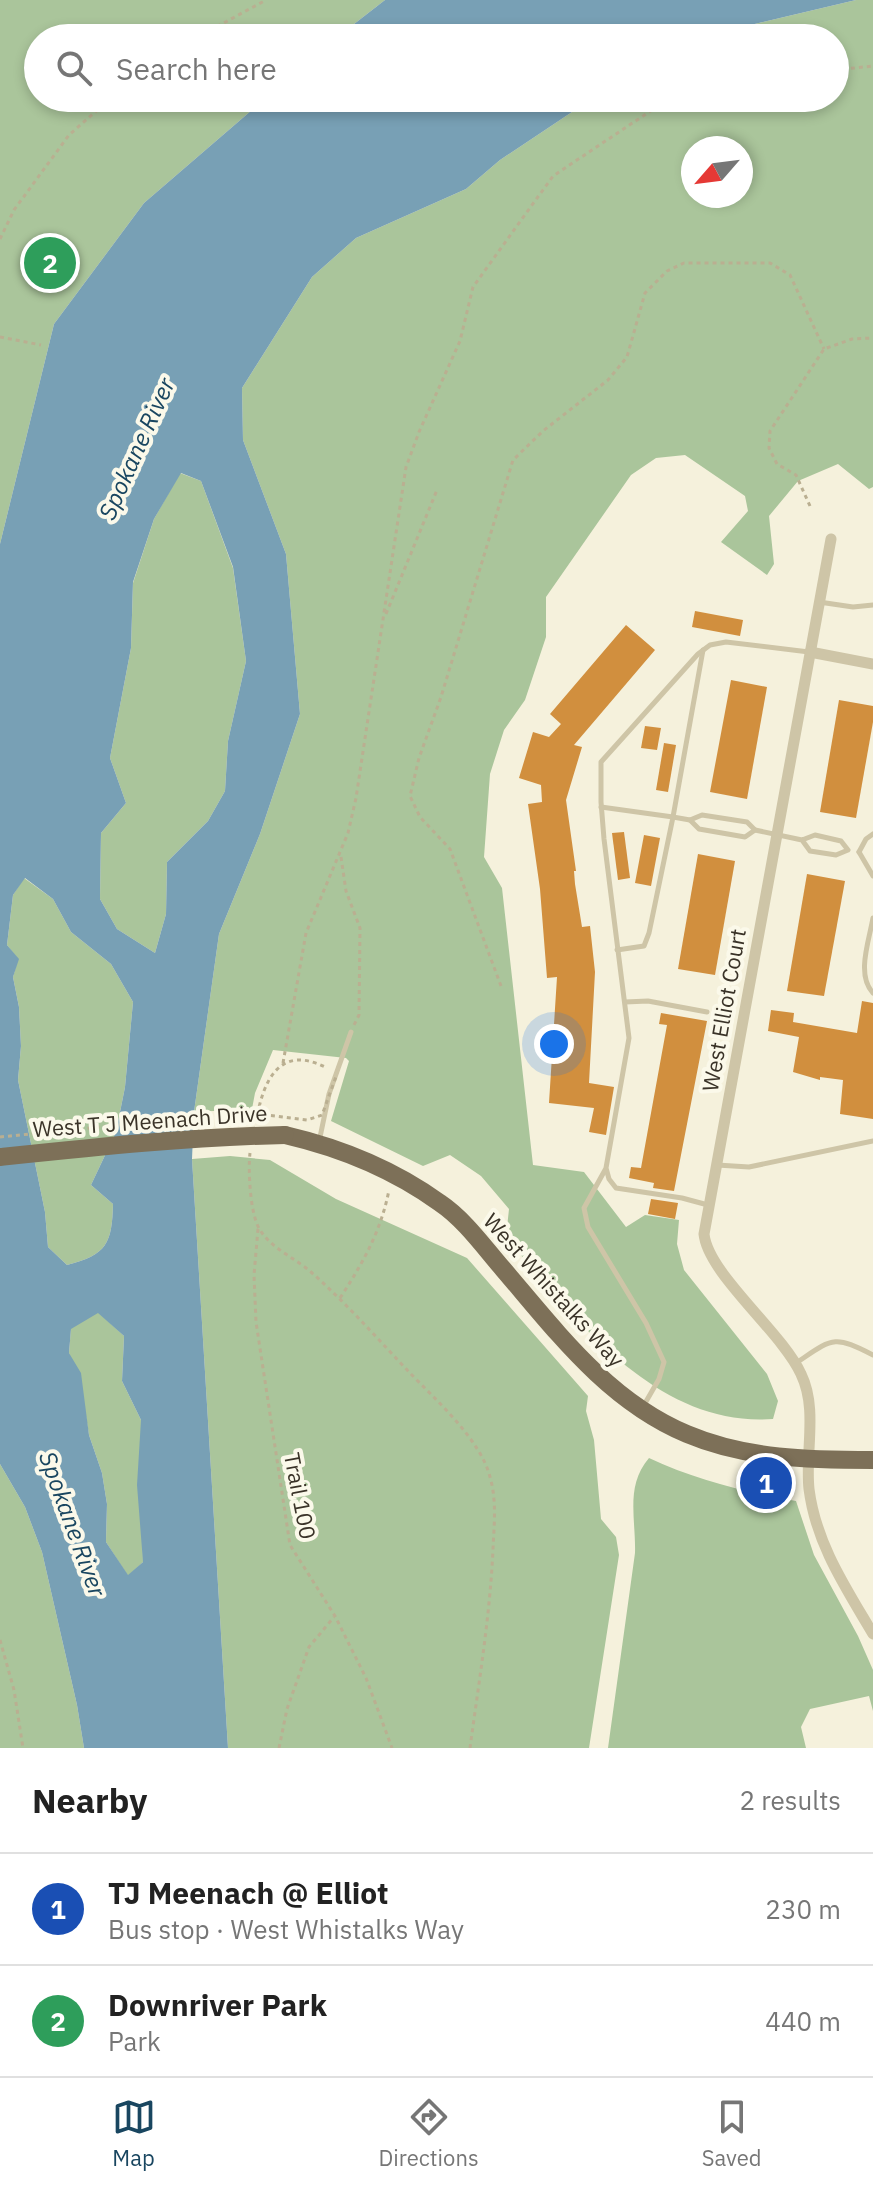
<!DOCTYPE html>
<html lang="en">
<head>
<meta charset="utf-8">
<style>
	:root { --surface:#fff; --page:#f2f2f2; --text:#222; --muted:#767676; --line:#e0e0e0; --accent:#194660 }
	body { margin:0; font-family:"IBM Plex Sans",sans-serif; background:var(--page); color:var(--text) }
	.compass { position:absolute; left:681px; top:136px; width:72px; height:72px; border-radius:50%; background:var(--surface); box-shadow:0 4px 12px #0003; rotate:242deg }
	.you { position:absolute; left:554px; top:1044px; width:28px; height:28px; margin:-20px; border:6px solid #fff; border-radius:50%; background:#1a73e8; box-shadow:0 0 0 12px #1a73e833 }
	.badge { display:grid; place-items:center; width:52px; height:52px; border-radius:50%; background:var(--accent); color:#fff; font-size:26px; font-weight:700 }
	.pin { position:absolute; translate:-50% -50%; border:4px solid #fff; box-shadow:0 2px 8px #0006 }
	.list { margin:0; padding:0; list-style:none }
	h2 { display:flex; justify-content:space-between; align-items:center; height:104px; margin:0; padding:0 32px; font-size:34px }
	h2 small { font-size:26px; font-weight:400; color:var(--muted) }
	.list li { display:grid; grid-template-columns:52px 1fr auto; gap:24px; align-items:center; box-sizing:border-box; height:112px; padding:0 32px; border-top:2px solid var(--line) }
	.list b { display:block; font-size:30px; white-space:nowrap }
	.list p { margin:0; font-size:26px; white-space:nowrap; color:var(--muted) }
	.list em { font-size:26px; font-style:normal; color:var(--muted) }
	.icon { flex:none; width:44px; height:44px; fill:none; stroke:currentColor; stroke-width:2; stroke-linecap:round; stroke-linejoin:round }
	.map { position:relative; flex:none; width:873px; height:1748px; overflow:hidden }
	.search { position:absolute; background:var(--surface); box-shadow:0 4px 12px #0003; left:24px; right:24px; top:24px; height:88px; display:flex; align-items:center; gap:20px; box-sizing:border-box; padding:0 28px; border-radius:44px; color:var(--muted); font-size:30px }
	.sheet { height:328px; background:var(--surface) }
	nav { display:flex; justify-content:space-around; align-items:center; box-sizing:border-box; height:112px; border-top:2px solid var(--line); background:var(--surface); font-size:22px; color:var(--muted) }
	nav a { display:grid; justify-items:center; gap:4px }
	nav .on { color:var(--accent) }
	.map>svg:first-child { display:block }
	.green { fill:#aac59b; fill-rule:evenodd }
	.water { fill:#78a0b5; fill-rule:evenodd }
	.building { fill:#d18f3e }
	.lines { fill:none; stroke-linecap:round; stroke-linejoin:round }
	.path { stroke:#baaf91; stroke-width:3; stroke-dasharray:4 4; stroke-linecap:butt }
	.service { stroke:#cec5a7; stroke-width:5 }
	.minor { stroke:#cec5a7; stroke-width:11 }
	.primary { stroke:#7d7058; stroke-width:18 }
	.path-bridge { stroke:#baaf91; stroke-width:3; stroke-dasharray:4 4; stroke-linecap:butt }
	.primary-bridge { stroke:#7d7058; stroke-width:18 }
	.labels { text-anchor:middle; stroke-width:8; stroke-linejoin:round; paint-order:stroke }
	.street-label { font-size:22px; fill:#3a3328; stroke:#fbf9ea }
	.water-label { font-size:24px; font-style:italic; fill:#194660; stroke:#fbf9ea }
</style>
</head>
<body>
<div class="map">
<svg width="873" height="1748" viewBox="0 0 873 1748">
	<rect width="100%" height="100%" fill="#f5f1dc"/>
	<!-- green -->
	<g class="green">
		<polygon points="0,0 385,0 336,38 38,38 38,98 266,98 144,203 54,324 0,544"/>
		<path d="M856,0H873V487L869,489L838,464L798,481L769,516L774,564L767,575L721,542L748,511L745,496L685,455L656,458L631,475L546,597V637L525,700L504,730L490,774L484,857L502,888L533,1165L584,1172L626,1227L645,1215L679,1220L677,1244L684,1270L767,1374L778,1401L773,1419C657,1428 572,1317 506,1237L509,1209L481,1176L450,1155L423,1166L331,1121L349,1061L346,1058L273,1050L255,1093L252,1109L194,1112L219,934L260,834L300,714L286,554L243,440L242,388L312,277L356,238L466,189L500,160L593,98H835V38H696ZM693,148H741V196H693Z"/>
		<polygon points="180,473 201,481 233,568 246,661 228,741 225,791 208,821 167,862 166,914 155,953 117,929 100,899 101,833 126,803 110,758 131,648 133,583 154,519"/>
		<path d="M24,878L53,899L71,932L111,964L133,1002L125,1087L116,1132L91,1185L113,1204C112,1243 107,1255 67,1265L48,1247L45,1212L18,1080L21,1046L19,1007L13,977L18,959L7,945L13,895Z"/>
		<polygon points="230,1156 270,1160 336,1199 467,1258 588,1396 586,1411 594,1440 601,1519 616,1537 619,1555 589,1748 228,1748 192,1159"/>
		<polygon points="98,1312 124,1336 122,1381 141,1420 143,1562 128,1576 106,1542 107,1504 102,1473 89,1435 84,1404 69,1353 71,1328"/>
		<path d="M649,1458C696,1480 745,1492 796,1501L814,1555L858,1636L873,1670V1711L869,1696L810,1709L801,1727L806,1748H608L635,1553C636,1519 625,1486 649,1458Z"/>
		<polygon points="0,1464 25,1507 42,1552 77,1705 84,1748 0,1748"/>
	</g>
	<!-- water -->
	<g class="water">
		<polygon points="385,0 856,0 696,38 336,38"/>
		<path d="M266,98H593L500,160L466,189L356,238L312,277L242,388L243,440L286,554L300,714L260,834L219,934L194,1112L192,1159L228,1748H84L77,1705L42,1552L25,1507L0,1464V544L54,324L144,203ZM181,473L201,481L233,567L246,661L228,741L225,791L208,821L167,862L166,914L155,953L117,929L100,899L101,833L126,803L110,758L131,648L133,582L154,519ZM25,878L53,899L71,932L111,964L133,1002L125,1087L116,1132L91,1185L113,1204C112,1243 107,1255 67,1265L48,1247L45,1212L18,1080L21,1046L19,1007L13,977L19,959L7,945L13,895ZM98,1313L124,1336L122,1381L141,1420L137,1485L143,1562L128,1575L106,1542L107,1504L102,1473L89,1435L81,1373L69,1353L71,1329Z"/>
	</g>
	<!-- building -->
	<g class="building">
		<polygon points="695,611 743,620 740,636 692,627"/>
		<polygon points="626,625 655,650 574,745 582,747 566,800 576,871 574,871 575,884 582,927 590,926 595,972 589,1083 614,1087 606,1135 589,1132 594,1108 549,1103 557,977 547,978 540,889 528,804 542,802 541,785 519,778 533,732 549,737 561,724 550,714"/>
		<polygon points="731,680 767,687 747,799 710,792"/>
		<polygon points="839,700 873,706 873,722 856,818 820,812"/>
		<polygon points="645,726 661,728 657,750 641,748"/>
		<polygon points="664,743 676,745 668,792 656,790"/>
		<polygon points="624,832 630,878 618,880 612,833"/>
		<polygon points="644,835 660,838 651,886 635,883"/>
		<polygon points="698,854 735,861 715,975 678,969"/>
		<polygon points="807,874 845,881 824,996 787,991"/>
		<polygon points="862,1001 873,1003 873,1119 840,1114 843,1080 820,1077 820,1080 793,1072 799,1037 768,1031 771,1010 794,1013 793,1022 857,1033"/>
		<polygon points="661,1013 707,1021 674,1191 653,1188 654,1183 629,1178 631,1167 641,1168 667,1025 659,1024"/>
		<polygon points="651,1199 678,1203 675,1219 648,1214"/>
	</g>
	<g class="lines">
		<!-- path -->
		<g class="path">
			<polyline points="196,38 266,0"/>
			<polyline points="835,70 873,66"/>
			<polyline points="0,239 14,210 69,135 111,98"/>
			<polyline points="0,337 41,345"/>
			<polyline points="810,506 796,475 777,464 769,448 770,431 824,349 852,339 873,338"/>
			<polyline points="386,614 437,490"/>
			<polyline points="341,857 346,891 360,928 359,1015 354,1025"/>
			<polyline points="501,986 450,849 420,817 410,796 419,758 441,697 513,460 543,431 608,380 627,357 645,293 667,271 684,263 770,263 790,275 824,349"/>
			<polyline points="283,1063 306,933 348,833 356,798 406,467 419,432 460,341 473,287 553,176 664,102 690,98"/>
			<path d="M256,1122C263,1081 279,1043 327,1068"/>
			<path d="M250,1153C248,1170 250,1215 260,1230C272,1249 295,1258 311,1272C346,1303 377,1338 409,1372C435,1399 481,1440 490,1477C497,1501 494,1525 493,1549C490,1616 479,1681 470,1748"/>
			<polyline points="258,1229 254,1275 256,1322 290,1545 335,1616 366,1678 392,1748"/>
			<path d="M340,1298C363,1263 381,1231 389,1190"/>
			<polyline points="0,1640 14,1690 23,1748"/>
			<polyline points="279,1748 287,1709 309,1647 334,1617"/>
		</g>
		<!-- service -->
		<g class="service">
			<polyline points="819,602 853,607 873,605"/>
			<polyline points="703,650 673,817 690,820 699,829 745,837 755,830"/>
			<polyline points="601,807 673,817 649,933 644,946 617,950"/>
			<polyline points="690,820 702,815 747,822 755,830 802,840 815,835 841,841 848,850 836,855 810,851 802,840"/>
			<polyline points="859,852 873,876"/>
			<polyline points="859,852 866,839 873,834"/>
			<path d="M873,918C869,941 856,975 873,993"/>
			<polyline points="625,1002 648,1001 707,1012"/>
			<polyline points="319,1142 329,1094 351,1032"/>
			<polyline points="717,1165 749,1167 873,1141"/>
			<polyline points="605,1170 584,1208 588,1227 646,1323 664,1362 659,1379 644,1405"/>
			<polyline points="708,1205 682,1198 616,1188 609,1179 606,1168 629,1038 604,839 601,802 601,762 698,654 710,645 726,642 809,652"/>
			<path d="M796,1363C832,1339 833,1334 873,1355"/>
		</g>
		<!-- minor -->
		<g class="minor">
			<path d="M831,539L704,1234C708,1274 782,1332 801,1374C818,1409 805,1452 809,1489C816,1544 846,1588 873,1634"/>
			<polyline points="810,652 873,664"/>
		</g>
		<!-- primary -->
		<path class="primary" d="M285,1135C341,1148 393,1169 440,1203C464,1219 484,1247 503,1269C557,1332 608,1401 687,1434C746,1459 810,1460 873,1460"/>
		<!-- path-bridge -->
		<polyline class="path-bridge" points="0,1137 211,1116 266,1115 307,1120 322,1115 337,1074"/>
		<!-- primary-bridge -->
		<path class="primary-bridge" d="M0,1157C95,1147 189,1137 285,1135"/>
	</g>
	<g class="labels">
		<!-- street labels -->
		<g class="street-label">
			<text transform="translate(724 1010) rotate(-80)" y="8">West Elliot Court</text>
			<text transform="translate(150 1121) rotate(-4)" y="8">West T J Meenach Drive</text>
			<text transform="translate(554 1290) rotate(48)" y="8">West Whistalks Way</text>
			<text transform="translate(300 1496) rotate(79)" y="8">Trail 100</text>
		</g>
		<!-- water labels -->
		<g class="water-label">
			<text transform="translate(137 449) rotate(-66)" y="8">Spokane River</text>
			<text transform="translate(72 1524) rotate(70)" y="8">Spokane River</text>
		</g>
	</g>
</svg>
<svg class="compass" viewBox="-18 -18 36 36"><path d="M0-13l5 13h-10z" fill="#e53935"/><path d="M0 13l5-13h-10z" fill="#767676"/></svg>
<div class="you"></div>
<div class="pin badge" style="left:766px;top:1483px;background:#1a4fb4">1</div>
<div class="pin badge" style="left:50px;top:263px;background:#2e9e5b">2</div>
<div class="search"><svg class="icon" aria-label="search" viewBox="0 0 24 24"><circle cx="10" cy="10" r="6"/><path d="M15 15l6 6"/></svg>Search here</div>
</div>
<section class="sheet">
<h2>Nearby<small>2 results</small></h2>
<ul class="list">
<li><span class="badge" style="background:#1a4fb4">1</span><div><b>TJ Meenach @ Elliot</b><p>Bus stop · West Whistalks Way</p></div><em>230 m</em></li>
<li><span class="badge" style="background:#2e9e5b">2</span><div><b>Downriver Park</b><p>Park</p></div><em>440 m</em></li>
</ul>
</section>
<nav>
<a class="on"><svg class="icon" aria-label="map" viewBox="0 0 24 24"><path d="M3 6l6-2 6 2 6-2v14l-6 2-6-2-6 2zM9 4v14M15 6v14"/></svg>Map</a>
<a><svg class="icon" aria-label="directions" viewBox="0 0 24 24"><path d="M12 3l9 9-9 9-9-9zM9 14v-3h6M13 9l2 2-2 2"/></svg>Directions</a>
<a><svg class="icon" aria-label="saved" viewBox="0 0 24 24"><path d="M7 4h10v16l-5-4-5 4z"/></svg>Saved</a>
</nav>
</body>
</html>
